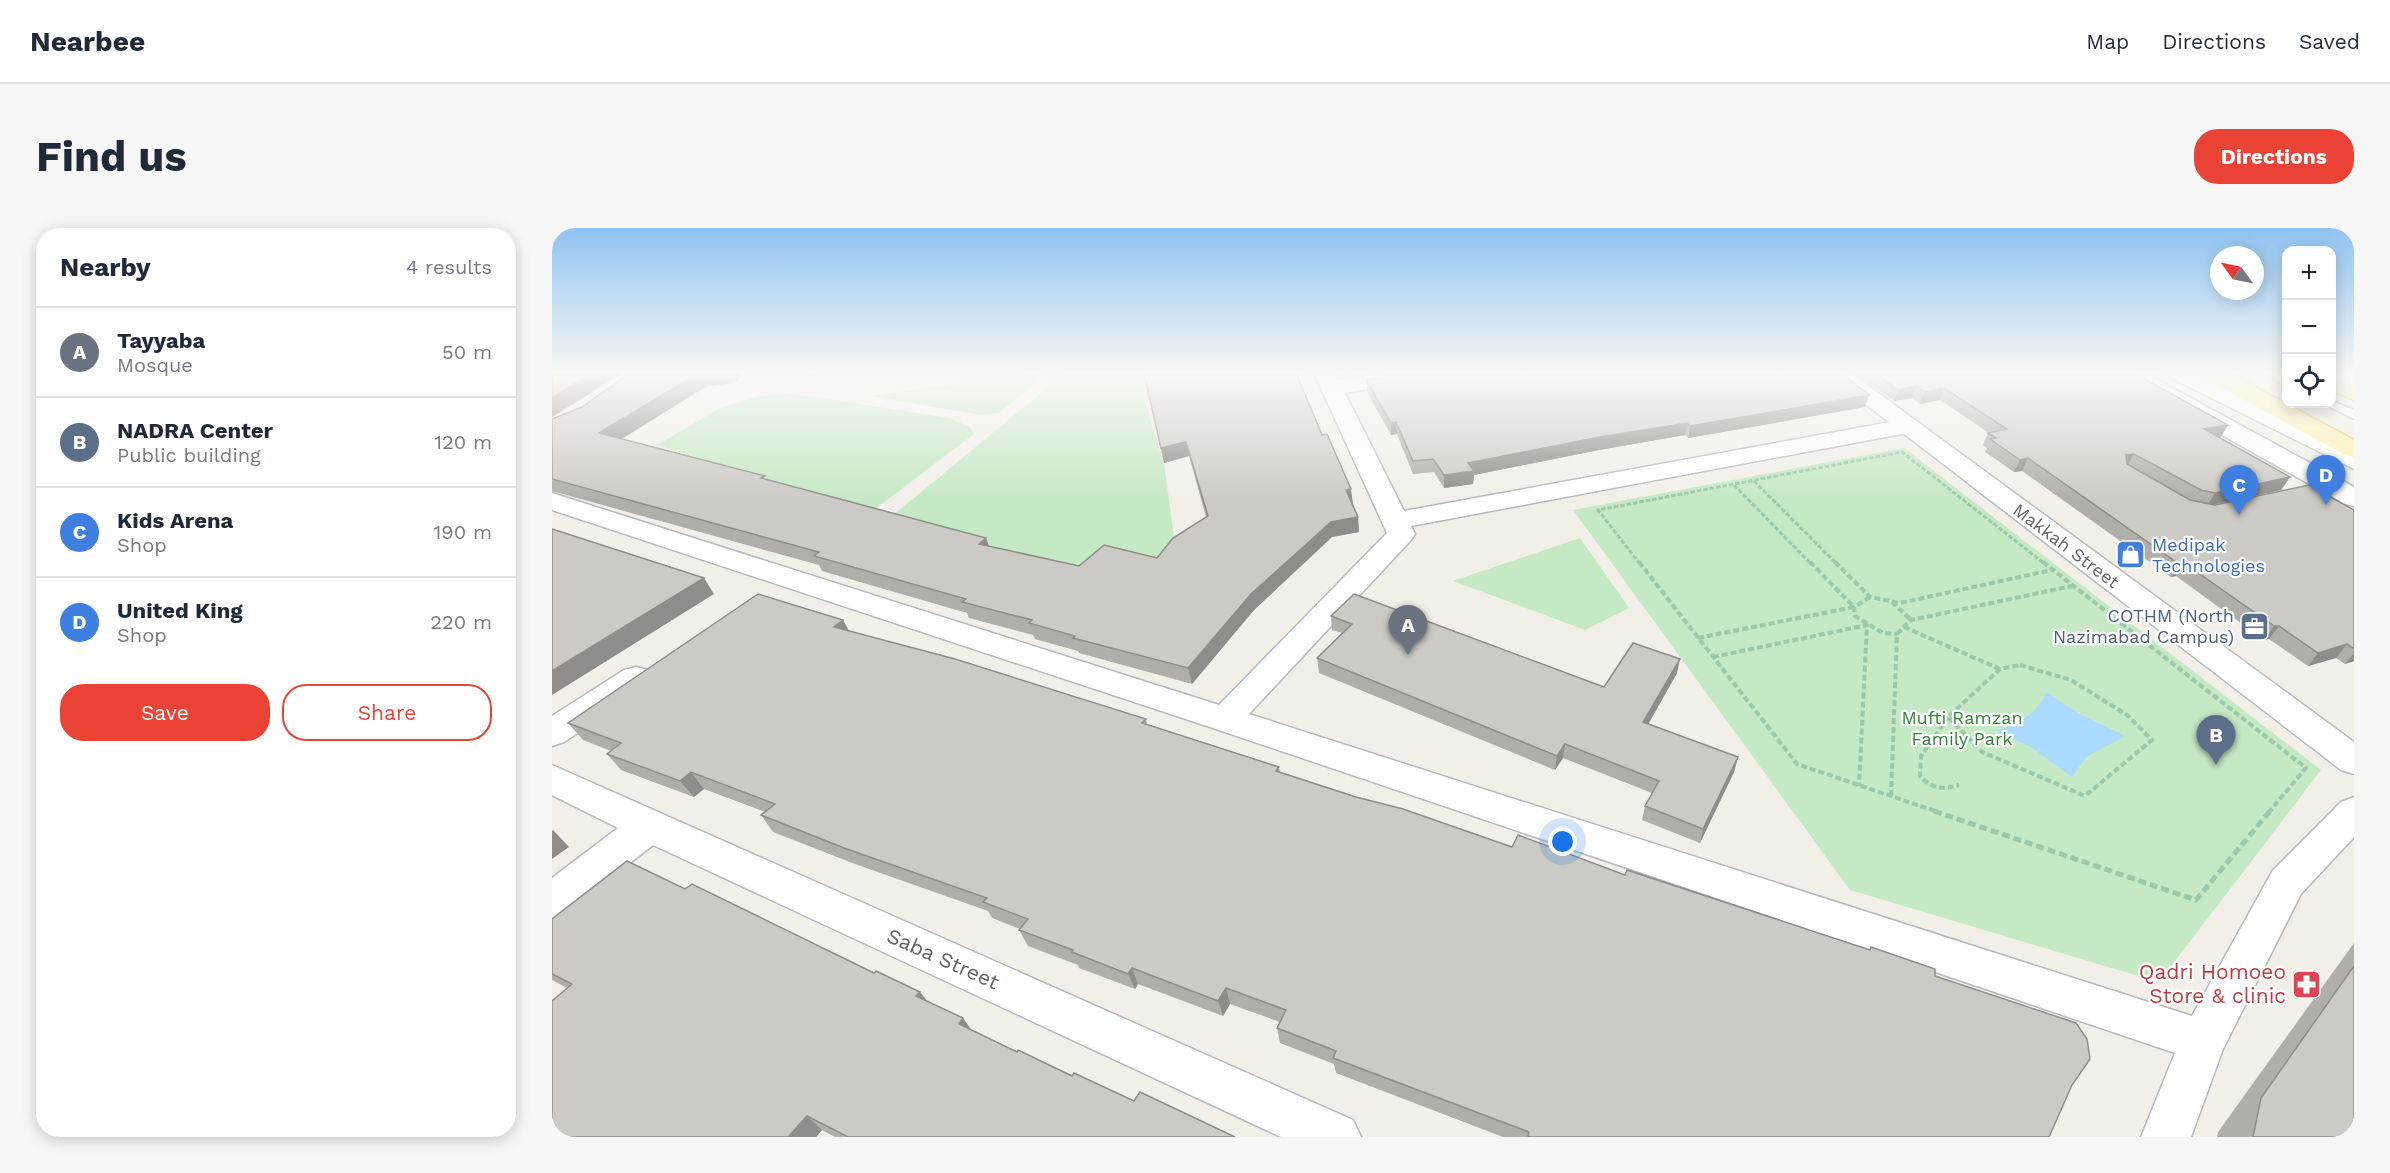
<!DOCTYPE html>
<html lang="en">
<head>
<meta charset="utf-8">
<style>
	:root { --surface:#fff; --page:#f6f6f7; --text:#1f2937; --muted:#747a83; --line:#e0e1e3; --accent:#ea4335 }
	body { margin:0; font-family:"Work Sans",sans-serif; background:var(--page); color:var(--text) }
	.controls { position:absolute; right:18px; top:18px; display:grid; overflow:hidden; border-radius:12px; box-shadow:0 3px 15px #0003 }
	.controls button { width:54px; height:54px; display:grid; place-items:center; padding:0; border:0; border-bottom:2px solid var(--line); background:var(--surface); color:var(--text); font:30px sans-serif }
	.compass { position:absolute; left:1658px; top:18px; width:54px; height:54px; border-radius:50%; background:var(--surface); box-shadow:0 3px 15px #0003; rotate:303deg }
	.you { position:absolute; left:1011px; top:614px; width:21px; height:21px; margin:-15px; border:4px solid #fff; border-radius:50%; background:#1a73e8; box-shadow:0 0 0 9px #1a73e833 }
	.badge { display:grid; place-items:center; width:39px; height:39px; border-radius:50%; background:var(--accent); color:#fff; font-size:20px; font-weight:700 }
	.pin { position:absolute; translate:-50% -50px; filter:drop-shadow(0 2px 3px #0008) }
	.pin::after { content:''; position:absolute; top:32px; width:21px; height:18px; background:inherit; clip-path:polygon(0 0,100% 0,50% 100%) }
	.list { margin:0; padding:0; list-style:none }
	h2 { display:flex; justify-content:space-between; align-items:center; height:78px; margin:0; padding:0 24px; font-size:26px }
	h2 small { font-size:20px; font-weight:400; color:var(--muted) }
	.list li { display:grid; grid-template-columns:39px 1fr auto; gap:18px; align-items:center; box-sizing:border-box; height:90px; padding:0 24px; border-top:2px solid var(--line) }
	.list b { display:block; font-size:22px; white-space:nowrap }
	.list p { margin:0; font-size:20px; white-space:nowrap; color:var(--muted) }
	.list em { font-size:20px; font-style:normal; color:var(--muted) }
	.actions { display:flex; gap:12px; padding:18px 24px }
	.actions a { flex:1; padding:14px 0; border:2px solid var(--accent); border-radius:24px; text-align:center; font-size:21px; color:var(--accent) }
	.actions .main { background:var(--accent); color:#fff }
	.icon { flex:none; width:33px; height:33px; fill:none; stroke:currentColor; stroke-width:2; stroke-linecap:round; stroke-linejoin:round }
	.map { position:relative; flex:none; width:1802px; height:909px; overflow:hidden; border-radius:24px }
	header { display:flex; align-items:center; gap:36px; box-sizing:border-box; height:84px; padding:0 30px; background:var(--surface); border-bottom:2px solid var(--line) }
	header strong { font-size:28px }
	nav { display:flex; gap:33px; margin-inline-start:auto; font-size:21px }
	.intro { display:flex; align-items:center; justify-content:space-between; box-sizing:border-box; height:144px; padding:0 36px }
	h1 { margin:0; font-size:42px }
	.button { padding:15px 27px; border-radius:24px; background:var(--accent); color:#fff; font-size:21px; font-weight:700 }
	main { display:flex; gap:36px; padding:0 36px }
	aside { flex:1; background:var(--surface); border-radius:24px; box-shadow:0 3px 15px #0003 }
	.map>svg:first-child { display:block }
	.green { fill:#c5e8c5 }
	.water { fill:#aadaff }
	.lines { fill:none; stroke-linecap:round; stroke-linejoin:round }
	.lane-casing { stroke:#b5b8bc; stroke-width:3 }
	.street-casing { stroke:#b5b8bc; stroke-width:3 }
	.secondary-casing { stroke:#b6babf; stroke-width:3 }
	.primary-casing { stroke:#f2c960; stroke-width:3 }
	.path-far2 { stroke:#9cc7a9; stroke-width:3; stroke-dasharray:4.5 2; stroke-linecap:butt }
	.path-far1 { stroke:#9cc7a9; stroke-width:4; stroke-dasharray:6 3; stroke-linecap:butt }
	.path { stroke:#9cc7a9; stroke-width:5; stroke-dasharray:8 4; stroke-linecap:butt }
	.lane { fill:#fff; fill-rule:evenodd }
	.street { fill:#fff; fill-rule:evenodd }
	.secondary { fill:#fff; fill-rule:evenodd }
	.primary { fill:#fff2af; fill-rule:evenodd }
	.wall { fill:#afaea9 }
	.shaded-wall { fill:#8f8d8a }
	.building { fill:#cccac5; stroke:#8f8d8a; stroke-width:1.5 }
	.labels { text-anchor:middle; stroke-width:4.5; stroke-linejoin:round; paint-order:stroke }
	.shop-label { font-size:18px; fill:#366cbe; stroke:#fff; text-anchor:start }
	.street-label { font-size:18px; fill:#5f6368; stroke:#fff }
	.service-label { font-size:18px; fill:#4e5e75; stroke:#fff; text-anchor:end }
	.park-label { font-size:18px; fill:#348238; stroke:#fff }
	.near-street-label { font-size:21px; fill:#5f6368; stroke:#fff }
	.near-health-label { font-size:21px; fill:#be3a42; stroke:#fff; text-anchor:end }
</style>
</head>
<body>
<header>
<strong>Nearbee</strong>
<nav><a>Map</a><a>Directions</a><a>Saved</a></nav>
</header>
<div class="intro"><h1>Find us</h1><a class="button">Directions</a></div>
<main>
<aside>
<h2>Nearby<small>4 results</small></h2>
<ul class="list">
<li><span class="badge" style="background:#6b7280">A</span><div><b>Tayyaba</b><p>Mosque</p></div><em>50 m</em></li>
<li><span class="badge" style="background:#5c6f8a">B</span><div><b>NADRA Center</b><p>Public building</p></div><em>120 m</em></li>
<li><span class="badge" style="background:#3f7fe0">C</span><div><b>Kids Arena</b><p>Shop</p></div><em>190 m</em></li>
<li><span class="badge" style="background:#3f7fe0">D</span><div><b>United King</b><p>Shop</p></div><em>220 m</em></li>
</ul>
<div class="actions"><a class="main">Save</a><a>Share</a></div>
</aside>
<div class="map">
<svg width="1802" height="909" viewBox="0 0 1802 909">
	<rect width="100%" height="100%" fill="#f1efe8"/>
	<!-- green -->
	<g class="green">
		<polygon points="478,145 496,145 447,185 429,187 318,168"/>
		<polygon points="513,145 622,145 626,155 591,160 595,182 612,235 624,325 540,347 339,289"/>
		<polygon points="237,165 397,190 418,199 422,206 319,284 105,217 168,180 207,168"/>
		<polygon points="1352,220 1769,542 1607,754 1298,662 1021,282"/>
		<polygon points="1028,310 1077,380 1033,402 901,353"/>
	</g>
	<!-- water -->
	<path class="water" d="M1494,464L1529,487L1573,508L1534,529L1520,549L1479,519L1444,503C1465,496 1486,486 1494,464Z"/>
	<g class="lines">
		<defs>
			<g id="lane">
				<polygon points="1711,145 1727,145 1734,149 1734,158"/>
				<polygon points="1780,173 1802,182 1802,191 1772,176 1780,176"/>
			</g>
			<g id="street">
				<polygon points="762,145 784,145 787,152 829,145 883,145 880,150 872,152 793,165 852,283 1355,191 1363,193 1367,198 1363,203 1355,205 859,298 863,306 859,312 697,486 1640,788 1721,642 1789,574 1802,569 1802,609 1749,666 1671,821 1639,909 1589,909 1623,825 661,500 0,282 0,265 667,477 835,305"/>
				<polygon points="1565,145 1593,145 1802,259 1802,278 1793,276 1568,150"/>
				<polygon points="84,439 96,442 100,450 96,458 12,514 0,518 0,488 72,442"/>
				<polygon points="0,537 801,892 809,909 729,909 101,617 14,685 0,690 0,650 66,600 0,567"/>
			</g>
			<g id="secondary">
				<polygon points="1273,145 1299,145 1802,514 1802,546 1789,542"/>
				<polygon points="1616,145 1645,145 1802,223 1802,241 1619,150"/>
				<polygon points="1781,145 1802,145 1802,157 1784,150"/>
			</g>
			<g id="primary">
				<polygon points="1649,145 1677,145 1802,212 1802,229 1793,227 1652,150"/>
				<polygon points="1780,148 1802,157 1802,172 1780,163"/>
			</g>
		</defs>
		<!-- lane casing -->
		<use href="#lane" class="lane-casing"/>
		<!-- street casing -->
		<use href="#street" class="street-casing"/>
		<!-- secondary casing -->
		<use href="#secondary" class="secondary-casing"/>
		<!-- primary casing -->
		<use href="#primary" class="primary-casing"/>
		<!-- path-far2 -->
		<g class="path-far2">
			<polyline points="1202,253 1285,336"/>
			<polyline points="1182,257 1259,336"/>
			<polyline points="1088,336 1046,282 1350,224 1493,336"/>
		</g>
		<!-- path-far1 -->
		<g class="path-far1">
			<polyline points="1087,334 1245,536 1386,584"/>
			<polyline points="1283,334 1318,369 1348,375 1500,342"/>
			<polyline points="1491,334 1754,540 1717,584"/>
			<polyline points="1318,369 1302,379 1303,388 1331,405 1345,406"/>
			<polyline points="1340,374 1359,392"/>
			<polyline points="1352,399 1448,441"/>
			<polyline points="1146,410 1302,379 1258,334"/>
			<polyline points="1161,429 1315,397 1307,558"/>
			<polygon points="1468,437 1519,452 1575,487 1600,512 1533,568 1430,524 1396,489 1448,441"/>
			<path d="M1396,489L1369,528L1368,548C1380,561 1390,562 1407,557"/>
			<polyline points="1339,568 1345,406 1359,392 1520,358"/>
		</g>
		<!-- path -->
		<polyline class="path" points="1382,583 1644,672 1718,583"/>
		<!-- lane -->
		<use href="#lane" class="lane"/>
		<!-- street -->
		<use href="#street" class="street"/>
		<!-- secondary -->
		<use href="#secondary" class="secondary"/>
		<!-- primary -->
		<use href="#primary" class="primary"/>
	</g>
	<!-- wall -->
	<g class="wall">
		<polygon points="78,145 184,155 155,158 70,211 215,252 437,319 527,338 605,330 654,289 637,228 612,235 592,146 745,147 770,207 806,289 807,304 780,309 702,382 640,456 527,425 526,423 483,411 481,407 417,390 415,385 270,343 267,337 0,263 0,191 30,179"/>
		<polygon points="1303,145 1582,145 1669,209 1667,209 1738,249 1729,262 1660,277 1802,282 1802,433 1793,436 1784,430 1756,438 1717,411 1712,412 1624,348 1619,349 1470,243 1462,244 1433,224 1435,220 1431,217 1436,205 1437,205 1388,172 1368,176 1360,170 1342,173"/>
		<polygon points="814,152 1313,179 1136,210 1133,207 1047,222 922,247 921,256 892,260 882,244 861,246 845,206 839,207 815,164"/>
		<polygon points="779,388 1052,459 1125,445 1096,496 1186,529 1182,544 1148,615 1090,592 1093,578 1100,565 1011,530 1003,542 767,445 765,430 790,405 780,402"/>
		<polygon points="298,403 594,491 595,496 727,539 728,544 960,619 1073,647 1317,722 1319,719 1383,748 1520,857 1497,909 951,909 784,845 782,836 728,815 725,800 728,794 678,776 671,788 586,756 583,761 527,740 526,737 476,718 467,702 468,701 440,690 436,683 303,636 221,604 209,587 213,584 152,561 142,569 69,542 55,526 59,523 31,512 16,495"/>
		<polygon points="133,661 411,790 419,802 465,824 582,873 683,909 283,909 270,902 264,909 0,909 15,760 0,752 0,691"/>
		<polygon points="1802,715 1802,909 1665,909 1666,904"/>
	</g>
	<!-- shaded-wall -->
	<g class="shaded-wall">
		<polygon points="40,145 71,145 0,189 0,170"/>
		<polygon points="147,145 189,145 184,155 155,158 56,219 47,205"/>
		<polygon points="258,145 279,145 259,148"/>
		<polygon points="1364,158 1360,170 1342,173 1346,162"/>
		<polygon points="1392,160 1388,172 1368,176 1372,164"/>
		<polygon points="1317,167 1313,179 1136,210 1138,198"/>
		<polygon points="844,194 845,206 839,207 839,195"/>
		<polygon points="1135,195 1133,207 1047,222 922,247 921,256 892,260 892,247 916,235 1048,209"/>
		<polygon points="1676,197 1669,209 1645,214 1652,201"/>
		<polygon points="634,214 637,228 612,235 609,220"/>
		<polygon points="1582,226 1575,238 1574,227"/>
		<polygon points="1476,230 1470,243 1462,244 1468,232"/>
		<polygon points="1738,249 1729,262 1655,278 1663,265"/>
		<polygon points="799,261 801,276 794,262"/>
		<polygon points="806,289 807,304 780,309 702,382 640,456 636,440 699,366 779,294"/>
		<polygon points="434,310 440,326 427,316"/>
		<polygon points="1632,335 1624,348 1619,349 1627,336"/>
		<polygon points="152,350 162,366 0,467 0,443"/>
		<polygon points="291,392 300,408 282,399"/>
		<polygon points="1722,398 1727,398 1717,411 1712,412"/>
		<polygon points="1795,416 1784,430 1756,438 1766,425"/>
		<polygon points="1802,425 1802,433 1793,436"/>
		<polygon points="1128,431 1125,445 1089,509 1091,494"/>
		<polygon points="1013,516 1011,530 1003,542 1005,528"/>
		<polygon points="1186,529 1182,544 1148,615 1151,601"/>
		<polygon points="139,544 152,561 142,569 128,553"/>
		<polygon points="1,602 17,619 0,631 0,603"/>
		<polygon points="580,740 586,756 583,761 576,746"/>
		<polygon points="674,760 678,776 671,788 666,773"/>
		<polygon points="368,764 380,779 364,768"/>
		<polygon points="411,790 422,806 407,796"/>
		<polygon points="255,888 270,902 264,909 236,909"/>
	</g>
	<!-- building -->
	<g class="building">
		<polygon points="0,145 40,145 0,170"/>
		<polygon points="78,145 147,145 47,205 213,248 209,250 434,310 427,316 527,338 552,317 605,330 621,310 656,288 634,214 609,220 592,146 744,145 770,207 775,206 799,261 794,262 806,289 779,294 699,366 636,440 521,410 523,408 477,395 480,392 410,374 414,371 262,328 267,324 0,251 0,191 30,179"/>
		<polygon points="851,145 1289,145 1317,167 1138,198 1135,195 1048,209 916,235 922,243 892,247 881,231 861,233 844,194 839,195 814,152"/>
		<polygon points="1323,145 1582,145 1676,197 1652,201 1738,249 1663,265 1649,262 1582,226 1574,227 1575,236 1638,272 1663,277 1757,257 1802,282 1802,421 1795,416 1766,425 1727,398 1722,398 1632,335 1627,336 1476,230 1468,232 1438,211 1444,210 1436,205 1455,201 1392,160 1372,164 1364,158 1346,162"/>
		<polygon points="0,301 152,350 0,443"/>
		<polygon points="206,366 291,392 282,399 403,431 594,491 590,495 727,539 724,543 804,569 851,581 960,619 966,607 1073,647 1075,642 1318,722 1319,719 1383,741 1383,748 1524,795 1535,811 1538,831 1520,857 1497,909 978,909 976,908 977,904 781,830 784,823 725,800 734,782 674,760 666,773 580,740 576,746 520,724 521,722 467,702 476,691 431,674 435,670 292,620 209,587 223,576 139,544 128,553 55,526 69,515 16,495"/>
		<polygon points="802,366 1052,459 1081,415 1128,431 1091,494 1186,529 1151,601 1093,578 1107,553 1013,516 1005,528 765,430 800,396 779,388"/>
		<polygon points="75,633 133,661 140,656 322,745 324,743 368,764 364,768 411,790 407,796 465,824 466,822 520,848 522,845 582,873 588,864 683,909 296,909 255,888 236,909 0,909 0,773 20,756 0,746 0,691"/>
		<polygon points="1802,738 1802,909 1701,909 1709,870"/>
	</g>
	<!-- sky -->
	<linearGradient id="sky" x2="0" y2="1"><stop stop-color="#8fc3f1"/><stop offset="0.53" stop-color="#f9f8f5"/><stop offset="1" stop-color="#f9f8f5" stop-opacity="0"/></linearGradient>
	<rect width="1802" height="273" fill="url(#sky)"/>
	<!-- icons -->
	<defs>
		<symbol id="shop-square" viewBox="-11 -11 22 22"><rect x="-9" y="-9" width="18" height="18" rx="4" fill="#3f7fe0" stroke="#fff"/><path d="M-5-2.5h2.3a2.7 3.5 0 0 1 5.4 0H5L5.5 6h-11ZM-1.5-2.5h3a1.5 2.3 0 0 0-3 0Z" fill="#fff"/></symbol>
		<symbol id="office-square" viewBox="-11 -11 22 22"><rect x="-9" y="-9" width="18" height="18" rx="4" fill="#5c6f8a" stroke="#fff"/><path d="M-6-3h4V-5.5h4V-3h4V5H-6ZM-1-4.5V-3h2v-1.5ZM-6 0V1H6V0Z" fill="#fff"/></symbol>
		<symbol id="pharmacy-square" viewBox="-11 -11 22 22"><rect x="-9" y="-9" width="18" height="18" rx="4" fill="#e0444e" stroke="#fff"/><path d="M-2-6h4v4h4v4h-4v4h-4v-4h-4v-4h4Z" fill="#fff"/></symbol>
	</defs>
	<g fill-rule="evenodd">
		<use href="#shop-square" x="1562" y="310" width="33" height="33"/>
		<use href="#office-square" x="1686" y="382" width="33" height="33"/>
		<use href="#pharmacy-square" x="1738" y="740" width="33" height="33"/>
	</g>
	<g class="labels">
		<!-- shop labels -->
		<g class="shop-label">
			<text x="1600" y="323">Medipak<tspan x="1600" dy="21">Technologies</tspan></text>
		</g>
		<!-- street labels -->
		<g class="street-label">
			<text transform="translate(1514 318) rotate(37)" y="6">Makkah Street</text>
		</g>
		<!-- service labels -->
		<g class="service-label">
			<text x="1682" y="394">COTHM (North<tspan x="1682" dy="21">Nazimabad Campus)</tspan></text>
		</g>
		<!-- park labels -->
		<g class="park-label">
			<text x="1410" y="496">Mufti Ramzan<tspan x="1410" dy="21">Family Park</tspan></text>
		</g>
		<!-- near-street labels -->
		<g class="near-street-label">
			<text transform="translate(391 731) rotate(24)" y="7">Saba Street</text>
		</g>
		<!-- near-health labels -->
		<g class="near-health-label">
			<text x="1734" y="751">Qadri Homoeo<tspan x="1734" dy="24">Store &amp; clinic</tspan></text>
		</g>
	</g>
</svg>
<div class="controls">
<button>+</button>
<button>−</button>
<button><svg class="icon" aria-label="locate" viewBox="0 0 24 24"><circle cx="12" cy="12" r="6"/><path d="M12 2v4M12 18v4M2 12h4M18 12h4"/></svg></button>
</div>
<svg class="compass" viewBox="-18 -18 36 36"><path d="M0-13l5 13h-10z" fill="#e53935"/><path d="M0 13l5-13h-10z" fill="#747a83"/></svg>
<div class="you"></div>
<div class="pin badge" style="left:856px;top:427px;background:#6b7280">A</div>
<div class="pin badge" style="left:1664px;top:537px;background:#5c6f8a">B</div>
<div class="pin badge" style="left:1687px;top:287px;background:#3f7fe0">C</div>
<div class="pin badge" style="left:1774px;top:277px;background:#3f7fe0">D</div>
</div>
</main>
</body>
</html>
